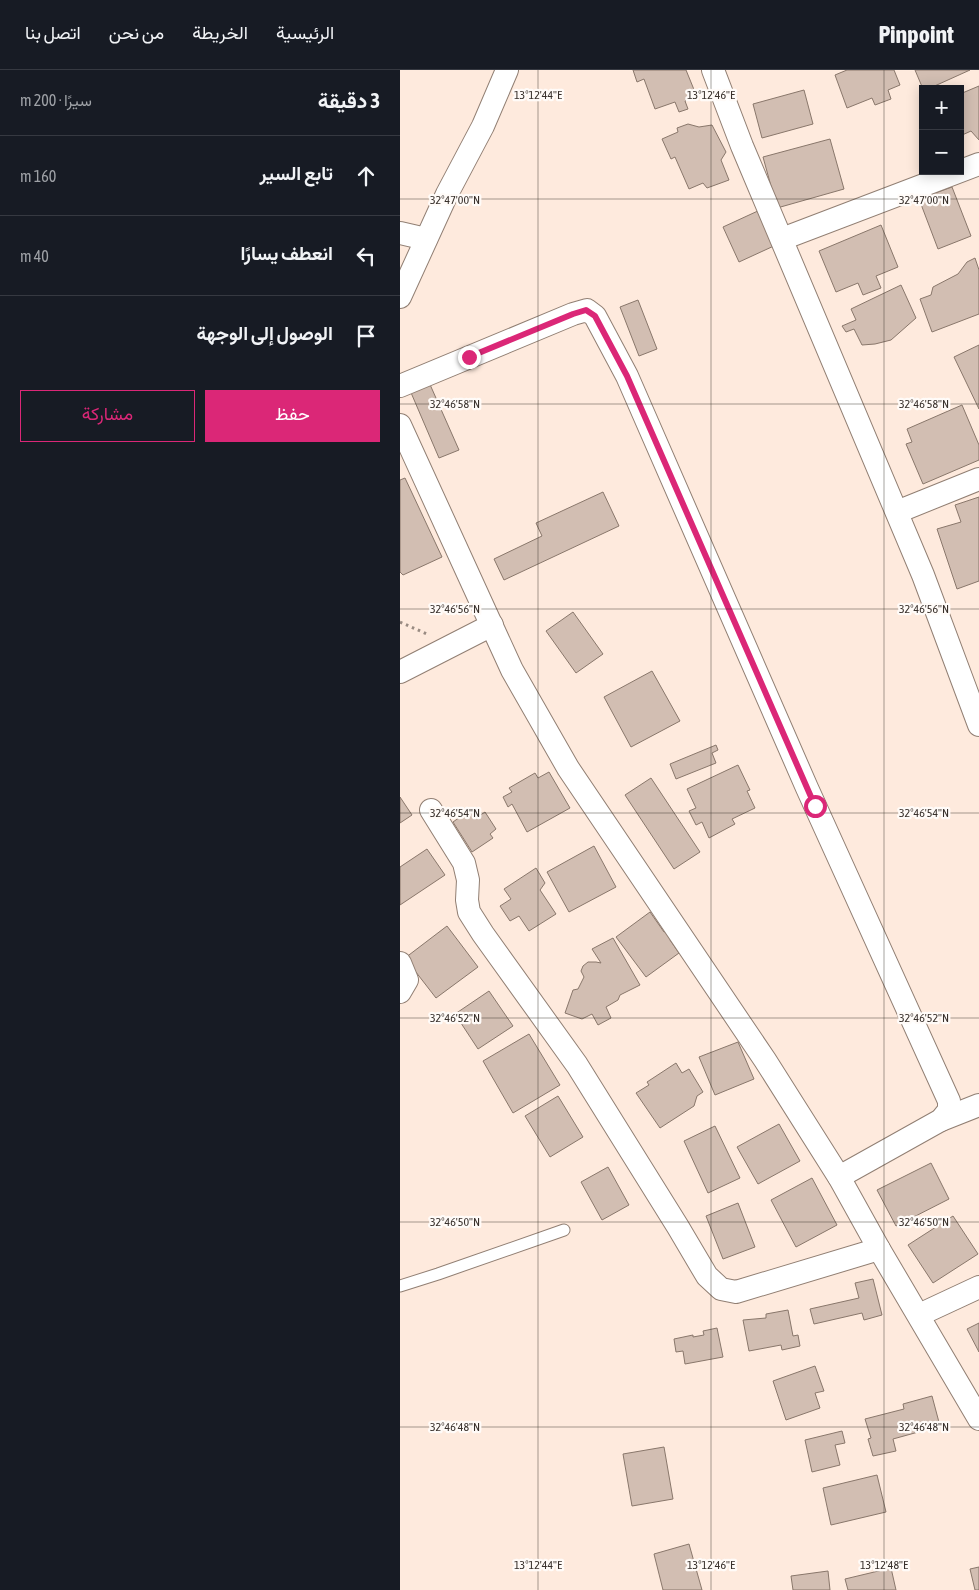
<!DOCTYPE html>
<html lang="ar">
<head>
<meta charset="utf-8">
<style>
	:root { --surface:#171b24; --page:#20242c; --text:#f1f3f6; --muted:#9ea1a6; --line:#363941; --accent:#db2777 }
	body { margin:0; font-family:"Asap Condensed",Vazirmatn,sans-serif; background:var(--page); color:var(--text); direction:rtl }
	.controls { position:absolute; right:15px; top:15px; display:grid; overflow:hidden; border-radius:0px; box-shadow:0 2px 12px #0003 }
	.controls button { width:45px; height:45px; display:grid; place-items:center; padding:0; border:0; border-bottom:1px solid var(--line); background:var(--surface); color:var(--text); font:25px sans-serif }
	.stop { position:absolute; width:15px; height:15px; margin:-11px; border:4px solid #db2777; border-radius:50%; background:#fff }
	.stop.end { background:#db2777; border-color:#fff; box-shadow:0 1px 5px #0008 }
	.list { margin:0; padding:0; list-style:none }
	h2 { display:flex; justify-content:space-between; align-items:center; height:65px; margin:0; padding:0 20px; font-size:21px }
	h2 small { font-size:16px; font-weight:400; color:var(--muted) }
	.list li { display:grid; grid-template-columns:32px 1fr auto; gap:15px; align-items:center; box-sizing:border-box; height:80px; padding:0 20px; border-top:1px solid var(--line) }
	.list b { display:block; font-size:19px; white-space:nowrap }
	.list em { font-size:16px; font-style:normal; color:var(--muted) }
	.actions { display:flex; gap:10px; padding:15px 20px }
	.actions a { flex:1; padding:11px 0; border:1px solid var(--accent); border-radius:0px; text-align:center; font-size:18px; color:var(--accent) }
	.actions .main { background:var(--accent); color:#fff }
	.icon { flex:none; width:28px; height:28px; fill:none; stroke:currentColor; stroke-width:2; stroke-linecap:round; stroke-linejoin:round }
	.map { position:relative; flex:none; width:579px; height:1520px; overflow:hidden; direction:ltr }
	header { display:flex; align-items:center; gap:30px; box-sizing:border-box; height:70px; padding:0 25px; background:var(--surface); border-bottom:1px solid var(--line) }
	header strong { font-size:24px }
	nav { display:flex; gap:28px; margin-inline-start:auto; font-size:18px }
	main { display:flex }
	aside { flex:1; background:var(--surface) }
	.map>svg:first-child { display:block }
	.building { fill:#d2beb2; stroke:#89776b }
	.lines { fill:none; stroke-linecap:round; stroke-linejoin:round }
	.service-casing { stroke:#917f73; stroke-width:13 }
	.minor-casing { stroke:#917f73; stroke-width:24 }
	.path { stroke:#998b82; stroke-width:3; stroke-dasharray:2.5 4; stroke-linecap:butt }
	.service { stroke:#fff; stroke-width:11 }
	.minor { stroke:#fff; stroke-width:22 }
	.route { stroke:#db2777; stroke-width:6 }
	.ticks { fill:none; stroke:#38302b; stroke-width:1; stroke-opacity:0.45 }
	.ticks-label { font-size:12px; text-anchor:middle; fill:#38302b; stroke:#fffbf8; stroke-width:4.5; stroke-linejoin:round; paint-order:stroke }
</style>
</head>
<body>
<header>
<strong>Pinpoint</strong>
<nav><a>الرئيسية</a><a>الخريطة</a><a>من نحن</a><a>اتصل بنا</a></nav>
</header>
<main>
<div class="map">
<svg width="579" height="1520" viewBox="0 0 579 1520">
	<rect width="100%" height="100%" fill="#feeadd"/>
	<!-- building -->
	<g class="building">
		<polygon points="233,0 286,0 297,27 285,31 288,39 279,42 275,32 255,39 244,9 237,12"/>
		<polygon points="447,0 494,0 500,15 488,20 491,29 475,35 472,28 447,38 435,5"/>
		<polygon points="515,0 570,0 528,19 523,19"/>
		<polygon points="579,16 579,70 571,61 560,66 560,24"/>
		<polygon points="404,20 413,54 362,68 353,34"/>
		<polygon points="288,54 299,57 312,55 326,82 321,90 329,110 307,118 303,113 289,119 275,87 271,89 262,69 278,62 277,58"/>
		<polygon points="430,69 444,119 377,138 363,87"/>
		<polygon points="552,117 571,166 538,179 519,129"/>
		<polygon points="360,140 376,175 339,192 323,157"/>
		<polygon points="481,155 498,197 476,206 481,218 463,225 458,213 436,222 419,181"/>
		<polygon points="575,188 579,200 579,244 532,262 520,229 531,225 533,217 558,204 567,192"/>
		<polygon points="501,215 516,248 491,270 475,274 462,275 454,259 446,262 442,256 456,250 451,239"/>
		<polygon points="238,230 257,279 239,286 220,237"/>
		<polygon points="579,275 579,339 554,287"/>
		<polygon points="28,310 59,380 39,388 9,318"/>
		<polygon points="562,335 579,375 579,390 523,414 506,374 512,372 507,359"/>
		<polygon points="5,408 42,487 3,505 0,502 0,410"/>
		<polygon points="203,422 219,456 104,510 94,489 142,466 136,453"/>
		<polygon points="579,427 579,511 557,519 537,459 561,452 555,435"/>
		<polygon points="173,542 203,584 176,603 146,561"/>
		<polygon points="252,601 280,651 231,677 204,627"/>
		<polygon points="316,675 318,680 312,683 316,693 276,709 270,694"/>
		<polygon points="338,695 350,720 347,721 355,738 332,749 335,754 309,768 302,752 296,755 289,741 296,738 287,719"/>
		<polygon points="149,702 170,738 127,762 112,734 108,737 103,727 112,722 109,718 135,703 138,708"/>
		<polygon points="251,708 300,782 274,799 225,725"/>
		<polygon points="0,727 12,745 0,753"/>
		<polygon points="73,738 79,746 85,742 96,759 90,764 93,768 72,782 53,752"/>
		<polygon points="194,776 216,817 169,842 147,802"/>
		<polygon points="27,779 45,805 0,835 0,797"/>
		<polygon points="136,798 145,813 140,820 156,844 129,861 119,846 110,851 100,836 111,829 104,819"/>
		<polygon points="250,842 264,862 269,860 274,867 270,870 279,883 246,907 216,867"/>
		<polygon points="47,856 78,897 36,928 5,888"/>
		<polygon points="213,868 240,915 220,925 218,930 206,937 211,948 198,955 192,944 182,949 165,943 173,920 178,919 184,907 181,901 183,896 188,892 196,892 201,893 192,879"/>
		<polygon points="89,921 113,956 78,979 55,944"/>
		<polygon points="129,964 160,1015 113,1043 83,991"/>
		<polygon points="338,972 354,1009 315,1025 299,987"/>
		<polygon points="276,993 282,1003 289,999 303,1022 297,1026 294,1036 260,1058 236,1023 249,1015 247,1012"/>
		<polygon points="158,1026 183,1067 150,1087 125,1046"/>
		<polygon points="379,1054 400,1091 358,1114 337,1077"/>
		<polygon points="315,1056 340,1108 308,1123 284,1071"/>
		<polygon points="531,1093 549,1129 496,1156 477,1120"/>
		<polygon points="208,1097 229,1135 202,1150 181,1112"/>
		<polygon points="412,1108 437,1155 396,1177 371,1130"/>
		<polygon points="338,1133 355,1177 323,1189 306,1146"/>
		<polygon points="553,1146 578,1184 533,1213 508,1175"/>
		<polygon points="473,1209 482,1245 464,1250 462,1243 414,1254 410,1239 459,1228 455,1213"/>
		<polygon points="388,1240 393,1266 398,1265 400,1276 382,1280 381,1275 349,1281 343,1250 366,1248 366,1244"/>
		<polygon points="579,1253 579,1282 567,1259"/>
		<polygon points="317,1258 323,1287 285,1294 283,1281 276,1282 274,1269 293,1265 293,1267 304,1265 303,1261"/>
		<polygon points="415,1296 424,1321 415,1323 420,1338 386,1350 373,1311"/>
		<polygon points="532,1326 540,1356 493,1369 496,1381 473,1386 468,1369 471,1368 465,1349 504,1339 503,1334"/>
		<polygon points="442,1361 445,1373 435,1375 440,1395 412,1402 405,1370"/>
		<polygon points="264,1377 273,1429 232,1436 223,1384"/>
		<polygon points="477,1405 486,1442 431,1455 423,1418"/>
		<polygon points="289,1474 302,1520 263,1520 254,1484"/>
		<polygon points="579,1497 579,1520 575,1520 570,1499"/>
		<polygon points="491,1498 496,1520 448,1520 445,1509"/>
		<polygon points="428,1501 430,1520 393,1520 391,1506"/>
	</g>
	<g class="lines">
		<defs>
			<polyline id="service" points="0,1216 38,1204 164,1160"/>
			<g id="minor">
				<polyline points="313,0 342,76 523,505 579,655"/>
				<polyline points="0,163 26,169"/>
				<polyline points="382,169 579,94"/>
				<polyline points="0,227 47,124 83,56 107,0"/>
				<polyline points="0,316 173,244 187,240 195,246 227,306 407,718 549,1031 549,1040 541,1050 439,1107"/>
				<polyline points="0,355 112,600 168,698 365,990 439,1107 479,1179 579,1349"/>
				<polyline points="497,442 579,409"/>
				<polyline points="0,602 92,555"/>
				<polyline points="31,740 64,793 68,810 67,830 69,842 83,864 177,995 278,1157 307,1206 321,1219 336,1222 479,1179"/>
				<polyline points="0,893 7,910 0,922"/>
				<polyline points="541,1050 579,1035"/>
				<polyline points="519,1245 579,1217"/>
			</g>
		</defs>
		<!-- service casing -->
		<use href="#service" class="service-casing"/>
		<!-- minor casing -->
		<use href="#minor" class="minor-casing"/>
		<!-- path -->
		<polyline class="path" points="0,552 27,564"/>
		<!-- service -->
		<use href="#service" class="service"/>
		<!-- minor -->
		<use href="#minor" class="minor"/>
	</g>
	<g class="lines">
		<!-- route -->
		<polyline class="route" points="69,287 173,244 186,240 195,246 227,306 415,736"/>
	</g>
	<!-- ticks -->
	<path class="ticks" d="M138,0V1520M311,0V1520M484,0V1520M0,129H579M0,334H579M0,539H579M0,743H579M0,948H579M0,1152H579M0,1357H579"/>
	<g class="ticks-label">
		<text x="138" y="29">13°12'44"E</text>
		<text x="311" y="29">13°12'46"E</text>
		<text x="55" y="134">32°47'00"N</text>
		<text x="524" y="134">32°47'00"N</text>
		<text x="55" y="338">32°46'58"N</text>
		<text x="524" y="338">32°46'58"N</text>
		<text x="55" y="543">32°46'56"N</text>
		<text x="524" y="543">32°46'56"N</text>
		<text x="55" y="747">32°46'54"N</text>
		<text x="524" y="747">32°46'54"N</text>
		<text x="55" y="952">32°46'52"N</text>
		<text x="524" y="952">32°46'52"N</text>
		<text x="55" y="1156">32°46'50"N</text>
		<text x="524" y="1156">32°46'50"N</text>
		<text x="55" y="1361">32°46'48"N</text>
		<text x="524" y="1361">32°46'48"N</text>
		<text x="138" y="1499">13°12'44"E</text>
		<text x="311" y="1499">13°12'46"E</text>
		<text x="484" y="1499">13°12'48"E</text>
	</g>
</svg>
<div class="controls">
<button>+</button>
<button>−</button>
</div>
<div class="stop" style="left:415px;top:736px"></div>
<div class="stop end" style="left:69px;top:287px"></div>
</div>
<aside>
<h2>3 دقيقة<small>سيرًا · 200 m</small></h2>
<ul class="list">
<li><svg class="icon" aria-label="ahead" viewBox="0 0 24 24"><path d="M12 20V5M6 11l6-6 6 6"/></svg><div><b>تابع السير</b></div><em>160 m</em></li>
<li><svg class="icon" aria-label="left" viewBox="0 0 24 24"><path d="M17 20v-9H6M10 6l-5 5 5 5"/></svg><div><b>انعطف يسارًا</b></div><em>40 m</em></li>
<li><svg class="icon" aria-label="arrive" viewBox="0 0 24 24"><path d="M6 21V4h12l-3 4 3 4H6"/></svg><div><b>الوصول إلى الوجهة</b></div></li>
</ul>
<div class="actions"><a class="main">حفظ</a><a>مشاركة</a></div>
</aside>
</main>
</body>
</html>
